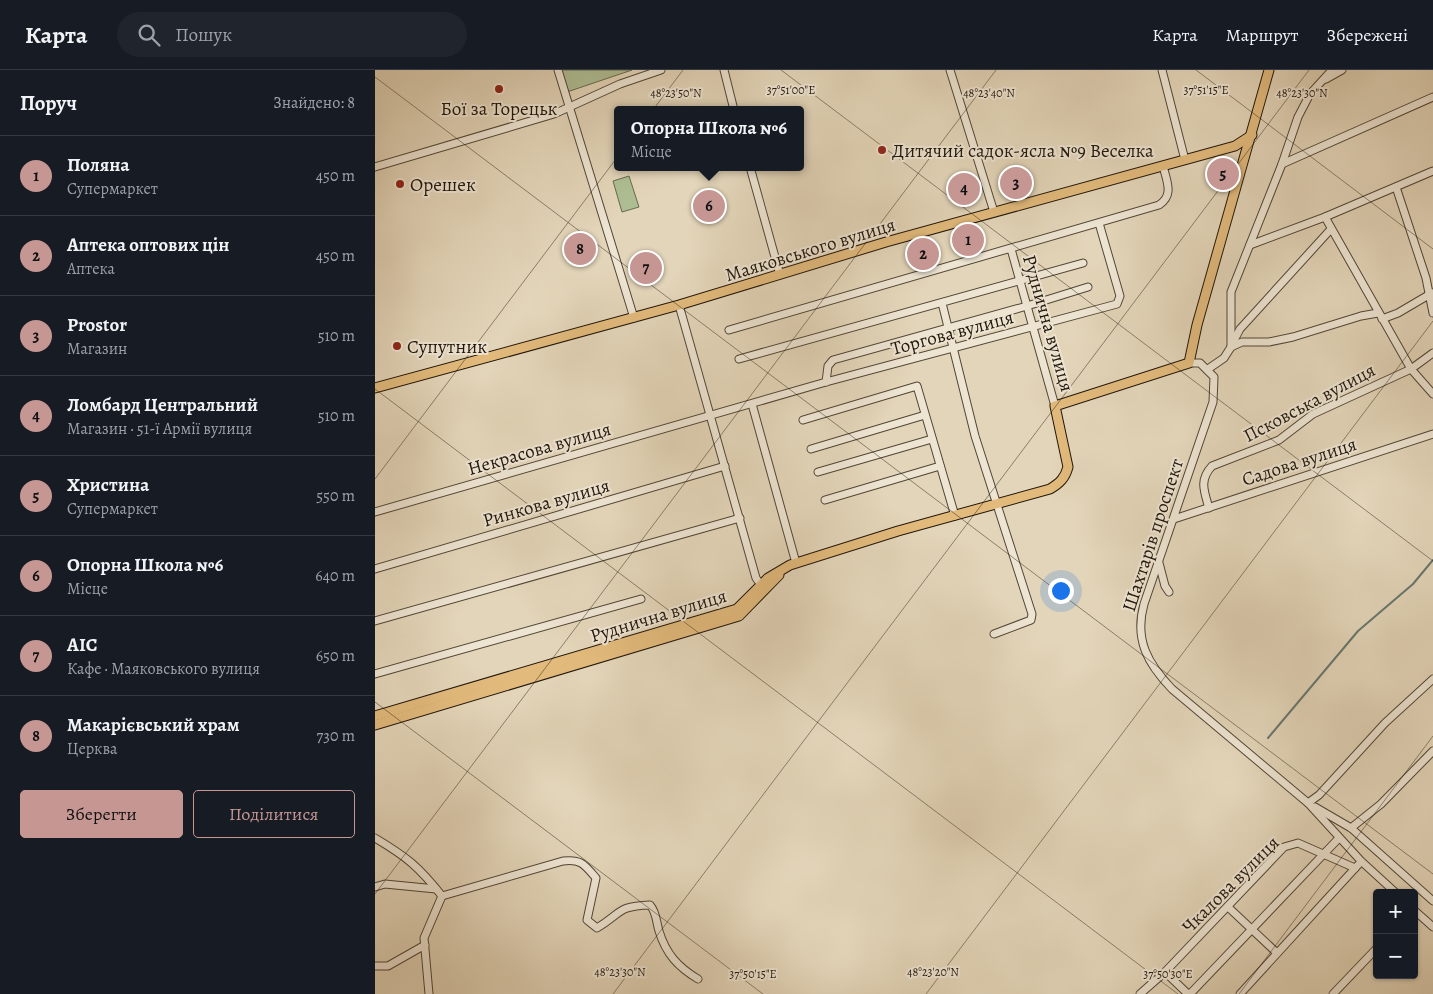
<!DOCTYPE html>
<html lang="uk">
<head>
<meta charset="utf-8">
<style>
	:root { --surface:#171b24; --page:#20242c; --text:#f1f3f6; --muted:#9ea1a6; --line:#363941; --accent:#c59692 }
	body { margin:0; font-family:Alegreya,serif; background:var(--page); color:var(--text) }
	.controls { position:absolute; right:15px; bottom:15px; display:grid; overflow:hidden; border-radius:5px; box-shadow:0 1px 4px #0004 }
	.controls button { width:45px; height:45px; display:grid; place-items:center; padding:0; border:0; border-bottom:1px solid var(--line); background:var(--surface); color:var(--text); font:25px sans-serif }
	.you { position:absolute; left:685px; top:520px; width:18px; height:18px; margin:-12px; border:4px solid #fff; border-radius:50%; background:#1a73e8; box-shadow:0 0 0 8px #1a73e833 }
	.badge { display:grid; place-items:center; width:32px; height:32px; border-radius:50%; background:var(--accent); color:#111; font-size:16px; font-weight:700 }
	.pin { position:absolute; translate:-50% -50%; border:2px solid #fff; box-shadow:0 1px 5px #0006 }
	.popup { position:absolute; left:239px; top:36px; width:190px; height:65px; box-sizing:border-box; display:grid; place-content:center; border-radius:5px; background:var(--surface); filter:drop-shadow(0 1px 4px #0005); font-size:16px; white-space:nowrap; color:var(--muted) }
	.popup b { font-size:19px; color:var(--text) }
	.popup::after { content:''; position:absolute; left:50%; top:100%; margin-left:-10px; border:10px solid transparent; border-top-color:var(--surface) }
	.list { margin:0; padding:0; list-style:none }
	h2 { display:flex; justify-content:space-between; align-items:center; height:65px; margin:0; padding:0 20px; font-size:21px }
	h2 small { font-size:16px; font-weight:400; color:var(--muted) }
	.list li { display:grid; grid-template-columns:32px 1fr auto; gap:15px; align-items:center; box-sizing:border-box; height:80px; padding:0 20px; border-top:1px solid var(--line) }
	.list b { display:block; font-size:19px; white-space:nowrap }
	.list p { margin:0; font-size:16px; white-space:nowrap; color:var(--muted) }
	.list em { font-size:16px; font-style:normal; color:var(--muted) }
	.actions { display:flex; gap:10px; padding:15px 20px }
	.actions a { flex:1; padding:11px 0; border:1px solid var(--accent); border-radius:5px; text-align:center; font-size:18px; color:var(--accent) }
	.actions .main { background:var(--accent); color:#111 }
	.icon { flex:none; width:28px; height:28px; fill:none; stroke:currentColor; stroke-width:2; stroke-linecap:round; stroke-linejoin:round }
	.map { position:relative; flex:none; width:1058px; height:924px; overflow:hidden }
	header { display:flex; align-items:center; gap:30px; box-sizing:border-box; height:70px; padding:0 25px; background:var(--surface); border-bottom:1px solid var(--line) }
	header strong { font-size:24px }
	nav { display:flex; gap:28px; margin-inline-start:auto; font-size:18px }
	.search { width:350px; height:45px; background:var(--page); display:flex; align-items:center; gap:12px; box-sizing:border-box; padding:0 18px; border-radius:28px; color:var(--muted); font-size:19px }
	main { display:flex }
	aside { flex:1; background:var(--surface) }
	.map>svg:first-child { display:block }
	.green { fill:#aebe93; stroke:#676a4f }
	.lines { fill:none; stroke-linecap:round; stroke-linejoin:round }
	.stream { stroke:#66776f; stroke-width:2 }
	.minor-casing { stroke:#514636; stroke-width:9 }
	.major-casing { stroke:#20160b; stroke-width:11 }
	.minor { stroke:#ede4d2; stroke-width:7 }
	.major { stroke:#e2ba7c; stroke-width:9 }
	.ticks { fill:none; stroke:#20160b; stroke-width:1; stroke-opacity:0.45 }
	.poi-dot { fill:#8f2418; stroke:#ede4d2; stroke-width:2 }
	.labels { text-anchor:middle; stroke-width:4; stroke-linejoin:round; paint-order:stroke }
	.poi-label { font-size:19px; fill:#20160b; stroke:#ede4d2; text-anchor:start }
	.street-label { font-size:19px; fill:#20160b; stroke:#ede4d2 }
	.ticks-label { font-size:12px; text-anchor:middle; fill:#20160b; stroke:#ede4d2; stroke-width:4; stroke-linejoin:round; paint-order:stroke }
</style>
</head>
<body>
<header>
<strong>Карта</strong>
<div class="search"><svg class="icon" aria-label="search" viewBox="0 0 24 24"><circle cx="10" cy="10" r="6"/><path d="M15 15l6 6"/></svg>Пошук</div>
<nav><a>Карта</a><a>Маршрут</a><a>Збережені</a></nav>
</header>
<main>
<aside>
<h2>Поруч<small>Знайдено: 8</small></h2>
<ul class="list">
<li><span class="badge">1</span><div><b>Поляна</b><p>Супермаркет</p></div><em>450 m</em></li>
<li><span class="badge">2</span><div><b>Аптека оптових цін</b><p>Аптека</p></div><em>450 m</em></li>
<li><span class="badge">3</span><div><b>Prostor</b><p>Магазин</p></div><em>510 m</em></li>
<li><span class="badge">4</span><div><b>Ломбард Центральний</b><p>Магазин · 51-ї Армії вулиця</p></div><em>510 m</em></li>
<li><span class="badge">5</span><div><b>Христина</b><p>Супермаркет</p></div><em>550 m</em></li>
<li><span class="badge">6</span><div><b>Опорна Школа №6</b><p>Місце</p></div><em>640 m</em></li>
<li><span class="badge">7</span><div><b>АІС</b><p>Кафе · Маяковського вулиця</p></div><em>650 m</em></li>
<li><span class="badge">8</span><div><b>Макарієвський храм</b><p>Церква</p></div><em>730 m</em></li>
</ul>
<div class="actions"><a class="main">Зберегти</a><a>Поділитися</a></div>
</aside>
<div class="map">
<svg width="1058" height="924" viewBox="0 0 1058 924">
	<rect width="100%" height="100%" fill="#e3d5b9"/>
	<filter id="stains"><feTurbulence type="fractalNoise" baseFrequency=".004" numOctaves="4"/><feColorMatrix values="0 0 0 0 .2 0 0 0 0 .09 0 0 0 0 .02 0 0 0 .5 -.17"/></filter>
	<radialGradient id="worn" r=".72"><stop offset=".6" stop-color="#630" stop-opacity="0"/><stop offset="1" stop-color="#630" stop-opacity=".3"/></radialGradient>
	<!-- green -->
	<g class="green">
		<polygon points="183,0 257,0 189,23"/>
		<polygon points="254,106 264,137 247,142 238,111"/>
	</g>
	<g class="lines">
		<!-- stream -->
		<polyline class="stream" points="893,668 983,561 1038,514 1058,490"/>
		<defs>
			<g id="minor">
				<polyline points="183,0 259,248"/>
				<polyline points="349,0 359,40"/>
				<polyline points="575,0 619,142"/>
				<polyline points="787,0 810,90"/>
				<polyline points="951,9 967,0"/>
				<polyline points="907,94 1058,27"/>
				<polyline points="0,97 179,44 245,14 286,0"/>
				<polyline points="375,97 405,205"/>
				<polyline points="1021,117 1051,208 1058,243"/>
				<polyline points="950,147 1036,299 1058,324"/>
				<polyline points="875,175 950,147 1058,101"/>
				<polyline points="636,179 680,336"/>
				<polyline points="567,233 600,366 657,544 656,550 619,564"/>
				<polyline points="304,235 381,508 386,515"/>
				<polyline points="1007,249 1023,243 1057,223"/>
				<path d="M354,260L784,135C799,125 792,112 788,96"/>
				<polyline points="857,274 865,259 956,159"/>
				<polyline points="856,277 856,222 907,94 923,47 935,24 957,0"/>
				<polyline points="364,289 708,193"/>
				<path d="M814,293H825L839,307L838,332L769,534C759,570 773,594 797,619L933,733L986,791L1021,823"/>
				<polyline points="833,299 849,288 856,277 867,272 894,272 918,267 986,246 1003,243"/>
				<polyline points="451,312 453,296 458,290 652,236 713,217"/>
				<polyline points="377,334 421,493"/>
				<polyline points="428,350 542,316 580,446"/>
				<polyline points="436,379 550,345"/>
				<polyline points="443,402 557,369"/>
				<polyline points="450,430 565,396"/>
				<path d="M834,438C829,421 824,410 837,396L904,370L938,344L1036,299L1058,283"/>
				<polyline points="0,442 451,312 742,234 745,226 724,153"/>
				<polyline points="799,449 1058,364"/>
				<polyline points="784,493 790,516 794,522"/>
				<polyline points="0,499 350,396"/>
				<polyline points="0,551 365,448"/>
				<polyline points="0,604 266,529"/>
				<polyline points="933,733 944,725 1010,653 1058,609"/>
				<polyline points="940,737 976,758 1058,831"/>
				<polyline points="976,758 1006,734 1058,681"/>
				<path d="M0,768C32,787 44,797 67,826L49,868L54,924"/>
				<polyline points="0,817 10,814 61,819"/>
				<path d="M67,826L188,791C206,789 209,794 221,808L212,850L222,858C247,843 242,836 275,835C282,843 281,852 284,861C291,884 303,897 323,909"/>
				<polyline points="853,837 902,883"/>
				<polyline points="1039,840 1058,857"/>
				<polyline points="0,896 13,896 50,875"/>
				<polyline points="790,902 813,924"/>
				<polyline points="765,924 790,902 909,777 923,773 980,798"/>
				<polyline points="815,924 964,768"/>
				<polyline points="865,924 983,795"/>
				<polyline points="958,924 1002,878"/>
			</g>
			<g id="major">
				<polyline points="0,318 304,235 511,172 860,76 877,65"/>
				<path d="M0,646L362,539L393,508L415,495L523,461L675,419C685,413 690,408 693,397L680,336L814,293L822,255L894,0"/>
				<polyline points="0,655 364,546 404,505"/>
			</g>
		</defs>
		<!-- minor casing -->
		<use href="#minor" class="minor-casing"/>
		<!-- major casing -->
		<use href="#major" class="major-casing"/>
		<!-- minor -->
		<use href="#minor" class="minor"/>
		<!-- major -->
		<use href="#major" class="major"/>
	</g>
	<!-- ticks -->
	<path class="ticks" d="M406,0L1058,491M821,0L1058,179M0,7L1058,804M0,319L803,924M0,409L308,0M0,632L388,924M0,824L621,0M238,924L934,0M551,924L1058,251M864,924L1058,666"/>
	<!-- markers -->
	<g class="poi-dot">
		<circle cx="124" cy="19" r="5"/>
		<circle cx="507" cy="80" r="5"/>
		<circle cx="25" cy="114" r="5"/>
		<circle cx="22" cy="276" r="5"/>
	</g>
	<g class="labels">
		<!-- poi labels -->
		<g class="poi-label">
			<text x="124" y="45" text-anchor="middle">Бої за Торецьк</text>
			<text x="517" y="87">Дитячий садок-ясла №9 Веселка</text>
			<text x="35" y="121">Орешек</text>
			<text x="32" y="283">Супутник</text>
		</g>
		<!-- street labels -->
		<g class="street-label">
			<text transform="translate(435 179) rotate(-17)" y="7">Маяковського вулиця</text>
			<text transform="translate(674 253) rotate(74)" y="7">Руднична вулиця</text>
			<text transform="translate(577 262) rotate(-15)" y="7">Торгова вулиця</text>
			<text transform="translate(934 332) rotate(-28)" y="7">Псковська вулиця</text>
			<text transform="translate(164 378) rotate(-16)" y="7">Некрасова вулиця</text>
			<text transform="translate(924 391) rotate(-18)" y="7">Садова вулиця</text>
			<text transform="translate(171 432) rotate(-16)" y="7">Ринкова вулиця</text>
			<text transform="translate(777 465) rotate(-72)" y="7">Шахтарів проспект</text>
			<text transform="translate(283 545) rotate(-17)" y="7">Руднична вулиця</text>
			<text transform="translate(855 814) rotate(-45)" y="7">Чкалова вулиця</text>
		</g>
	</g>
	<g class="ticks-label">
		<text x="416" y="24">37°51'00"E</text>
		<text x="831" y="24">37°51'15"E</text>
		<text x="301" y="27">48°23'50"N</text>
		<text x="614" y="27">48°23'40"N</text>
		<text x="927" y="27">48°23'30"N</text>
		<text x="245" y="906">48°23'30"N</text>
		<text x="558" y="906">48°23'20"N</text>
		<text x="378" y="908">37°50'15"E</text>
		<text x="793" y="908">37°50'30"E</text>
	</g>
	<rect width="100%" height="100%" filter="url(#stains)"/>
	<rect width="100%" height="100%" fill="url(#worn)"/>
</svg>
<div class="controls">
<button>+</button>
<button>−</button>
</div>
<div class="you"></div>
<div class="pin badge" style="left:593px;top:170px">1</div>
<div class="pin badge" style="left:548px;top:184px">2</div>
<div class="pin badge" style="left:641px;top:113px">3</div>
<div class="pin badge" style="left:589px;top:119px">4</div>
<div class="pin badge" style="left:848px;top:104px">5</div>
<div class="pin badge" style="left:334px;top:136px">6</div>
<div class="popup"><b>Опорна Школа №6</b>Місце</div>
<div class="pin badge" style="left:271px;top:198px">7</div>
<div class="pin badge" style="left:205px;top:179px">8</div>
</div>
</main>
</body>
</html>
